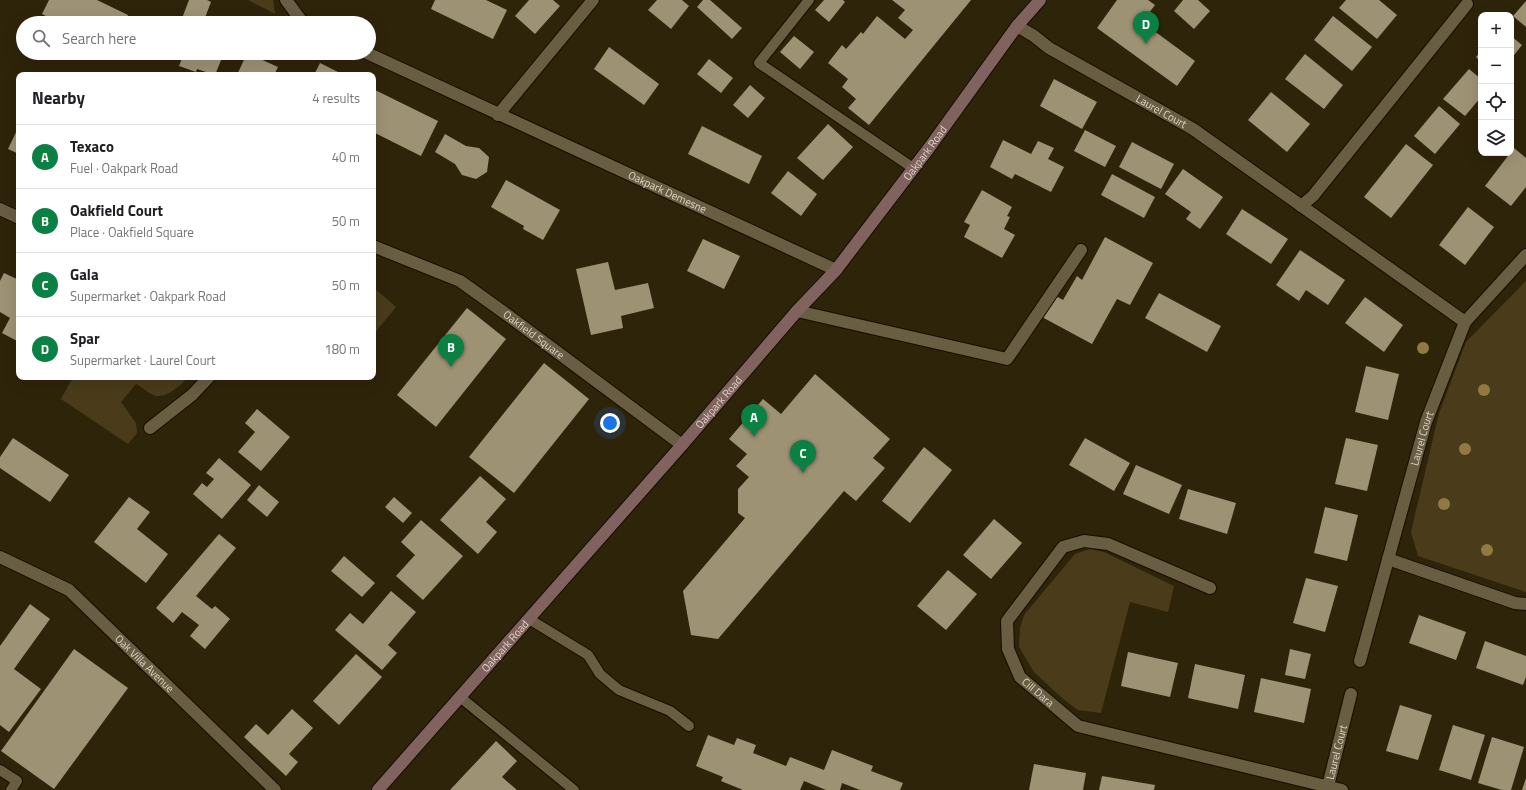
<!DOCTYPE html>
<html lang="en">
<head>
<meta charset="utf-8">
<style>
	:root { --surface:#fff; --page:#f6f6f6; --text:#202124; --muted:#757577; --line:#e0e0e0; --accent:#0b8043 }
	body { margin:0; font-family:"Titillium Web",sans-serif; background:var(--page); color:var(--text) }
	.controls { position:absolute; right:12px; top:12px; display:grid; overflow:hidden; border-radius:8px; box-shadow:0 4px 16px #0002 }
	.controls button { width:36px; height:36px; display:grid; place-items:center; padding:0; border:0; border-bottom:1px solid var(--line); background:var(--surface); color:var(--text); font:20px sans-serif }
	.you { position:absolute; left:610px; top:423px; width:14px; height:14px; margin:-10px; border:3px solid #fff; border-radius:50%; background:#1a73e8; box-shadow:0 0 0 6px #1a73e833 }
	.badge { display:grid; place-items:center; width:26px; height:26px; border-radius:50%; background:var(--accent); color:#fff; font-size:13px; font-weight:700 }
	.pin { position:absolute; translate:-50% -33px; filter:drop-shadow(0 1px 2px #0008) }
	.pin::after { content:''; position:absolute; top:21px; width:14px; height:12px; background:inherit; clip-path:polygon(0 0,100% 0,50% 100%) }
	.list { margin:0; padding:0; list-style:none }
	h2 { display:flex; justify-content:space-between; align-items:center; height:52px; margin:0; padding:0 16px; font-size:17px }
	h2 small { font-size:13px; font-weight:400; color:var(--muted) }
	.list li { display:grid; grid-template-columns:26px 1fr auto; gap:12px; align-items:center; box-sizing:border-box; height:64px; padding:0 16px; border-top:1px solid var(--line) }
	.list b { display:block; font-size:15px; white-space:nowrap }
	.list p { margin:0; font-size:13px; white-space:nowrap; color:var(--muted) }
	.list em { font-size:13px; font-style:normal; color:var(--muted) }
	.icon { flex:none; width:22px; height:22px; fill:none; stroke:currentColor; stroke-width:2; stroke-linecap:round; stroke-linejoin:round }
	.map { position:relative; flex:none; width:1526px; height:790px; overflow:hidden }
	.search { position:absolute; background:var(--surface); box-shadow:0 4px 16px #0002; left:16px; top:16px; width:360px; height:44px; display:flex; align-items:center; gap:10px; box-sizing:border-box; padding:0 14px; border-radius:22px; color:var(--muted); font-size:15px }
	.panel { position:absolute; background:var(--surface); box-shadow:0 4px 16px #0002; left:16px; top:72px; width:360px; height:308px; border-radius:8px }
	.map>svg:first-child { display:block }
	.green { fill:#4a3c1b }
	.building { fill:#9e9275 }
	.lines { fill:none; stroke-linecap:round; stroke-linejoin:round }
	.lane-casing { stroke:#160d00; stroke-width:12 }
	.street-casing { stroke:#160d00; stroke-width:14 }
	.secondary-casing { stroke:#160d00; stroke-width:14 }
	.lane { stroke:#695d42; stroke-width:10 }
	.street { stroke:#695d42; stroke-width:12 }
	.secondary { stroke:#80635e; stroke-width:12 }
	.tree { fill:#917a42 }
	.labels { text-anchor:middle; stroke-width:4; stroke-linejoin:round; paint-order:stroke }
	.street-label { font-size:11px; fill:#ddd6c7; stroke:#120e04 }
</style>
</head>
<body>
<div class="map">
<svg width="1526" height="790" viewBox="0 0 1526 790">
	<rect width="100%" height="100%" fill="#2e240a"/>
	<!-- green -->
	<g class="green">
		<polygon points="248,0 273,0 275,14"/>
		<polygon points="1526,281 1526,592 1418,556 1411,532 1439,413 1466,342"/>
		<polygon points="373,287 396,307 373,335"/>
		<path d="M73,377H189C180,385 166,400 153,395C147,392 142,387 136,384L121,402L136,423L137,433L128,444L61,399Z"/>
		<polygon points="1090,549 1104,552 1174,586 1168,612 1130,602 1101,713 1078,710 1062,698 1034,672 1019,647 1020,628 1024,615 1075,554"/>
	</g>
	<!-- building -->
	<g class="building">
		<polygon points="49,0 97,0 128,15 125,23 75,23 70,20 69,23 59,23 42,14"/>
		<polygon points="189,0 207,0 211,2 203,23 186,23 181,21"/>
		<polygon points="435,0 486,0 507,10 493,39 431,9"/>
		<polygon points="529,0 553,0 560,6 535,34 515,16"/>
		<polygon points="657,0 682,0 689,6 671,29 648,10"/>
		<polygon points="703,0 710,0 742,28 732,39 697,7"/>
		<polygon points="824,0 843,0 845,2 829,22 815,10"/>
		<polygon points="892,0 971,0 869,125 848,108 856,99 842,87 848,79 828,63 842,45 846,49 861,32 863,34 877,16 905,39 913,30 898,18 905,10"/>
		<polygon points="1117,0 1148,0 1155,5 1142,22 1195,61 1177,86 1097,28"/>
		<polygon points="1183,0 1198,0 1210,11 1194,29 1174,11"/>
		<polygon points="1346,0 1379,0 1397,15 1377,39 1339,8"/>
		<polygon points="1526,1 1526,27 1513,16"/>
		<polygon points="1333,16 1372,47 1352,71 1314,40"/>
		<polygon points="794,36 814,52 800,69 780,52"/>
		<polygon points="1511,36 1522,45 1511,59"/>
		<polygon points="609,47 659,84 644,105 594,69"/>
		<polygon points="1481,51 1481,62 1476,57"/>
		<polygon points="184,53 224,53 215,75 197,69 196,72 179,66"/>
		<polygon points="247,53 278,67 274,75 237,75"/>
		<polygon points="1305,54 1343,85 1324,109 1285,79"/>
		<polygon points="709,59 733,78 721,93 697,74"/>
		<polygon points="320,63 344,75 314,75"/>
		<polygon points="1469,69 1481,79 1481,97 1465,116 1443,99"/>
		<polygon points="1054,79 1097,102 1082,129 1040,106"/>
		<polygon points="750,85 765,98 748,118 733,105"/>
		<polygon points="373,89 438,121 421,156 373,132"/>
		<polygon points="1271,92 1310,124 1287,152 1248,120"/>
		<polygon points="1439,106 1460,124 1435,154 1414,136"/>
		<polygon points="828,124 853,147 823,180 797,158"/>
		<polygon points="19,126 19,154 8,149"/>
		<polygon points="702,126 762,156 749,184 688,154"/>
		<polygon points="1085,130 1116,146 1105,167 1074,151"/>
		<polygon points="445,134 466,146 479,148 489,157 487,172 476,179 462,175 455,164 435,152"/>
		<polygon points="1003,140 1031,154 1038,141 1054,148 1048,159 1064,167 1051,192 1015,174 1012,179 990,167"/>
		<polygon points="1132,142 1174,164 1161,189 1119,167"/>
		<polygon points="1406,144 1433,165 1391,218 1364,197"/>
		<polygon points="1514,148 1526,158 1526,187 1511,206 1485,186"/>
		<polygon points="1183,169 1223,197 1200,229 1186,219 1191,212 1165,194"/>
		<polygon points="788,171 817,194 801,216 771,193"/>
		<polygon points="1112,174 1155,197 1144,218 1101,195"/>
		<polygon points="506,180 560,210 543,240 523,229 524,226 491,207"/>
		<polygon points="982,190 1012,207 1007,216 1010,217 1004,229 1015,235 1002,258 964,237 970,225 964,222"/>
		<polygon points="1468,207 1494,227 1465,265 1439,245"/>
		<polygon points="1242,209 1288,239 1271,264 1226,234"/>
		<polygon points="1105,237 1153,263 1130,305 1117,299 1092,344 1042,317 1054,295 1063,300 1077,276 1082,280"/>
		<polygon points="703,239 740,256 724,289 687,271"/>
		<polygon points="1300,250 1345,280 1328,305 1306,290 1299,301 1276,285"/>
		<polygon points="608,262 615,290 648,283 654,308 621,316 623,328 591,335 576,269"/>
		<polygon points="4,273 19,280 19,342 2,333 10,318 0,312 0,281"/>
		<polygon points="1159,293 1221,326 1207,352 1145,318"/>
		<polygon points="1365,297 1403,325 1384,352 1345,323"/>
		<polygon points="467,308 506,339 436,427 397,395"/>
		<polygon points="544,363 589,399 514,493 469,457"/>
		<polygon points="1366,366 1399,374 1388,420 1355,412"/>
		<polygon points="815,374 890,439 873,458 885,468 856,501 844,491 718,639 691,635 683,591 745,518 738,513 738,489 749,477 736,466 747,454 729,439 763,399 781,414"/>
		<polygon points="257,409 290,437 261,471 238,452 255,432 245,423"/>
		<polygon points="13,438 69,475 50,502 0,468 0,457"/>
		<polygon points="1085,438 1130,463 1114,491 1069,465"/>
		<polygon points="1346,438 1378,445 1367,491 1335,484"/>
		<polygon points="924,447 952,470 910,523 882,501"/>
		<polygon points="219,458 251,485 222,519 193,494 202,483 207,487 214,479 206,473"/>
		<polygon points="1136,465 1182,485 1169,514 1123,494"/>
		<polygon points="480,476 506,499 486,522 497,532 478,554 440,520"/>
		<polygon points="259,485 279,502 267,517 247,500"/>
		<polygon points="1188,489 1236,503 1227,534 1179,519"/>
		<polygon points="129,497 150,512 137,529 168,554 146,583 94,542"/>
		<polygon points="394,497 412,513 403,523 385,507"/>
		<polygon points="1325,507 1358,515 1347,561 1314,553"/>
		<polygon points="994,519 1022,543 991,579 963,555"/>
		<polygon points="421,520 463,556 423,600 396,576 415,555 401,542"/>
		<polygon points="219,534 236,548 196,596 212,609 215,606 230,619 205,649 190,636 199,625 182,612 173,623 156,608"/>
		<polygon points="344,556 375,583 362,597 331,571"/>
		<polygon points="948,570 977,594 946,630 917,606"/>
		<polygon points="1306,578 1338,586 1325,632 1293,623"/>
		<polygon points="391,591 416,612 388,645 397,653 382,670 335,630 350,613 363,624"/>
		<polygon points="30,604 50,619 14,669 41,689 9,732 0,725 0,646"/>
		<polygon points="1419,615 1466,632 1456,660 1409,643"/>
		<polygon points="1485,641 1526,656 1526,677 1523,685 1476,668"/>
		<polygon points="74,649 128,688 54,789 1,751"/>
		<polygon points="1290,649 1311,654 1305,679 1285,675"/>
		<polygon points="1128,652 1178,663 1170,697 1121,686"/>
		<polygon points="356,654 382,677 339,725 313,701"/>
		<polygon points="1195,664 1245,675 1238,709 1188,698"/>
		<polygon points="1261,678 1311,689 1304,723 1254,712"/>
		<polygon points="1400,705 1432,715 1418,760 1386,751"/>
		<polygon points="292,709 313,728 289,754 298,762 286,776 244,737 256,724 268,735"/>
		<polygon points="1453,725 1485,735 1471,780 1439,770"/>
		<polygon points="708,735 734,745 737,738 756,745 753,753 786,766 790,757 824,770 832,750 873,766 871,771 903,783 900,790 860,790 842,783 840,790 826,790 804,781 800,790 743,790 721,781 723,777 696,766"/>
		<polygon points="1492,737 1524,747 1511,790 1502,790 1478,783"/>
		<polygon points="496,741 517,761 502,777 517,790 450,790"/>
		<polygon points="1034,764 1086,773 1083,790 1029,790"/>
		<polygon points="1102,776 1155,785 1154,790 1099,790"/>
		<polygon points="1526,778 1526,790 1522,790"/>
	</g>
	<g class="lines">
		<defs>
			<g id="lane">
				<polyline points="809,0 759,63 913,168"/>
				<polyline points="529,619 588,655 600,674 619,690 670,711 689,726"/>
				<polyline points="460,697 574,790"/>
				<polyline points="0,770 17,781 11,790"/>
			</g>
			<g id="street">
				<polyline points="286,0 303,23"/>
				<path id="s1" d="M1017,26L1034,36L1049,48L1193,129L1465,322"/>
				<path id="s2" d="M367,53L836,270"/>
				<polyline points="498,115 593,0"/>
				<polyline points="1301,206 1313,196 1467,4"/>
				<polyline points="0,209 19,218"/>
				<path id="s3" d="M373,246L460,281L506,314L682,445"/>
				<polyline points="797,311 1007,359 1081,250"/>
				<polyline points="150,428 192,395 209,377"/>
				<path id="s4" d="M0,557L69,590L275,790"/>
				<polyline points="1388,559 1515,603 1526,604"/>
				<path id="s5" d="M1210,588L1108,544L1084,541L1063,547L1007,621L1008,649L1020,677L1078,726L1342,790"/>
				<path id="s6" d="M1360,661L1426,422L1465,322L1526,255"/>
				<path id="s7" d="M1327,790L1351,694"/>
			</g>
			<g id="secondary">
				<path id="s8" d="M378,790L682,445L797,311L836,270L929,148L1017,26L1040,0"/>
			</g>
		</defs>
		<!-- lane casing -->
		<use href="#lane" class="lane-casing"/>
		<!-- street casing -->
		<use href="#street" class="street-casing"/>
		<!-- secondary casing -->
		<use href="#secondary" class="secondary-casing"/>
		<!-- lane -->
		<use href="#lane" class="lane"/>
		<!-- street -->
		<use href="#street" class="street"/>
		<!-- secondary -->
		<use href="#secondary" class="secondary"/>
	</g>
	<!-- trees -->
	<g class="tree">
		<circle cx="1423" cy="348" r="6"/>
		<circle cx="1484" cy="390" r="6"/>
		<circle cx="1465" cy="449" r="6"/>
		<circle cx="1444" cy="504" r="6"/>
		<circle cx="1487" cy="550" r="6"/>
	</g>
	<g class="labels">
		<!-- street labels -->
		<g class="street-label">
			<text dy="4" stroke="none"><textPath href="#s1" startOffset="168">Laurel Court</textPath></text>
			<text dy="4" stroke="none"><textPath href="#s8" startOffset="840">Oakpark Road</textPath></text>
			<text dy="4" stroke="none"><textPath href="#s2" startOffset="331">Oakpark Demesne</textPath></text>
			<text dy="4" stroke="none"><textPath href="#s3" startOffset="185">Oakfield Square</textPath></text>
			<text dy="4" stroke="none"><textPath href="#s8" startOffset="516">Oakpark Road</textPath></text>
			<text dy="4" stroke="none"><textPath href="#s6" startOffset="231">Laurel Court</textPath></text>
			<text dy="4" stroke="none"><textPath href="#s8" startOffset="192">Oakpark Road</textPath></text>
			<text dy="4" stroke="none"><textPath href="#s4" startOffset="182">Oak Villa Avenue</textPath></text>
			<text dy="4" stroke="none"><textPath href="#s5" startOffset="332">Cill Dara</textPath></text>
			<text dy="4" stroke="none"><textPath href="#s7" startOffset="39">Laurel Court</textPath></text>
		</g>
	</g>
</svg>
<div class="controls">
<button>+</button>
<button>−</button>
<button><svg class="icon" aria-label="locate" viewBox="0 0 24 24"><circle cx="12" cy="12" r="6"/><path d="M12 2v4M12 18v4M2 12h4M18 12h4"/></svg></button>
<button><svg class="icon" aria-label="layers" viewBox="0 0 24 24"><path d="M12 4l9 5-9 5-9-5zM3 14l9 5 9-5"/></svg></button>
</div>
<div class="you"></div>
<div class="pin badge" style="left:754px;top:437px">A</div>
<div class="pin badge" style="left:451px;top:367px">B</div>
<div class="pin badge" style="left:803px;top:473px">C</div>
<div class="pin badge" style="left:1146px;top:44px">D</div>
<div class="search"><svg class="icon" aria-label="search" viewBox="0 0 24 24"><circle cx="10" cy="10" r="6"/><path d="M15 15l6 6"/></svg>Search here</div>
<section class="panel">
<h2>Nearby<small>4 results</small></h2>
<ul class="list">
<li><span class="badge">A</span><div><b>Texaco</b><p>Fuel · Oakpark Road</p></div><em>40 m</em></li>
<li><span class="badge">B</span><div><b>Oakfield Court</b><p>Place · Oakfield Square</p></div><em>50 m</em></li>
<li><span class="badge">C</span><div><b>Gala</b><p>Supermarket · Oakpark Road</p></div><em>50 m</em></li>
<li><span class="badge">D</span><div><b>Spar</b><p>Supermarket · Laurel Court</p></div><em>180 m</em></li>
</ul>
</section>
</div>
</body>
</html>
